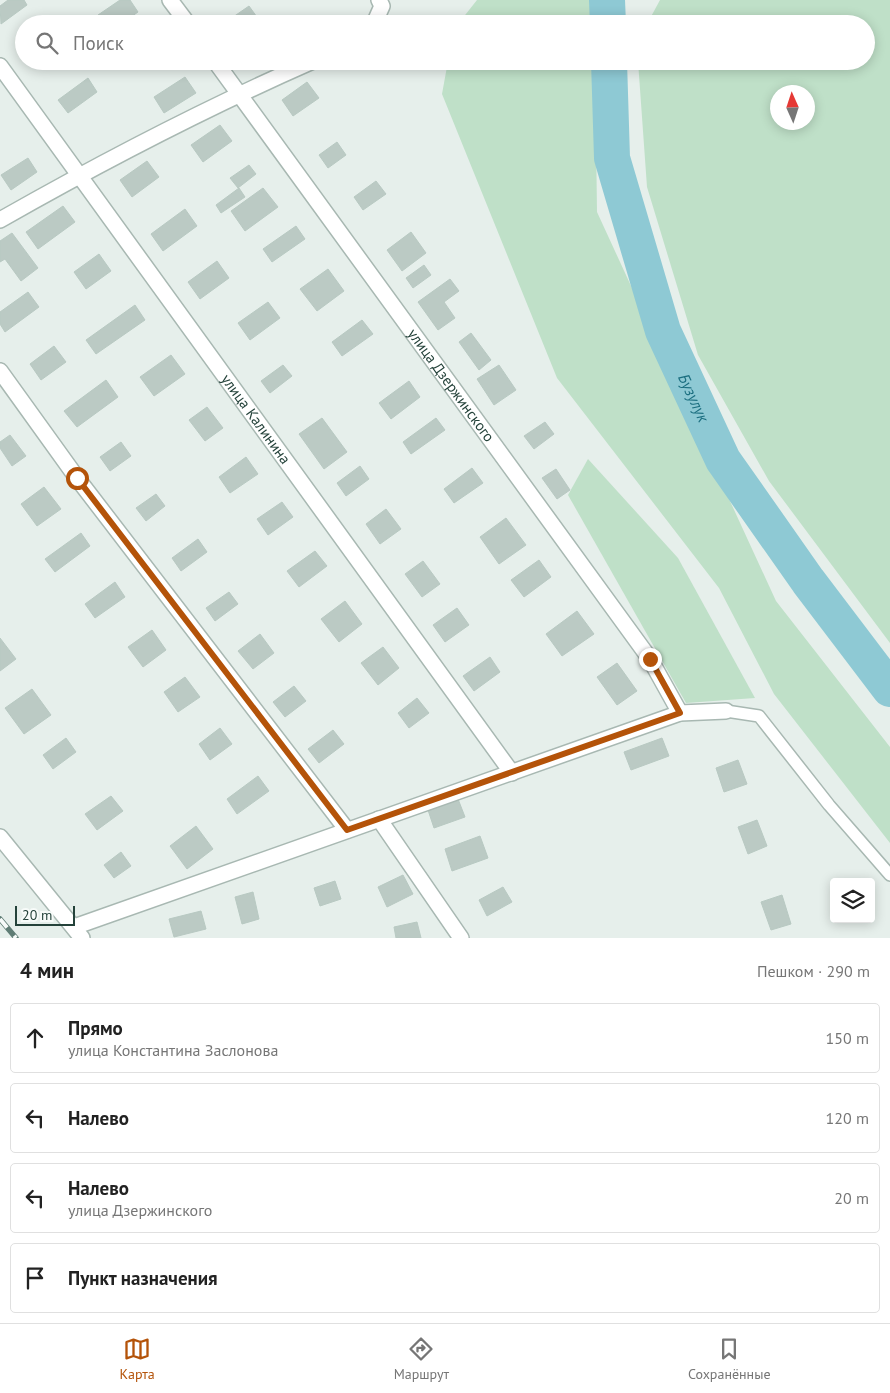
<!DOCTYPE html>
<html lang="ru">
<head>
<meta charset="utf-8">
<style>
	:root { --surface:#fff; --page:#f6f6f6; --text:#222; --muted:#767676; --line:#e0e0e0; --accent:#b45309 }
	body { margin:0; font-family:"PT Sans",sans-serif; background:var(--page); color:var(--text) }
	.controls { position:absolute; right:15px; bottom:15px; display:grid; overflow:hidden; border-radius:5px; box-shadow:0 2px 12px #0003 }
	.controls button { width:45px; height:45px; display:grid; place-items:center; padding:0; border:0; border-bottom:1px solid var(--line); background:var(--surface); color:var(--text); font:25px sans-serif }
	.compass { position:absolute; left:770px; top:85px; width:45px; height:45px; border-radius:50%; background:var(--surface); box-shadow:0 2px 12px #0003; rotate:357deg }
	.scale { position:absolute; left:15px; bottom:12px; width:60px; box-sizing:border-box; padding-left:5px; border:2px solid #24423a; border-top:0; font-size:14px; line-height:18px; white-space:nowrap; color:#24423a; -webkit-text-stroke:4px #f7fbf9; paint-order:stroke }
	.stop { position:absolute; width:15px; height:15px; margin:-11px; border:4px solid #b45309; border-radius:50%; background:#fff }
	.stop.end { background:#b45309; border-color:#fff; box-shadow:0 1px 5px #0008 }
	.list { margin:0; padding:0; list-style:none }
	h2 { display:flex; justify-content:space-between; align-items:center; height:65px; margin:0; padding:0 20px; font-size:21px }
	h2 small { font-size:16px; font-weight:400; color:var(--muted) }
	.list li { display:grid; grid-template-columns:32px 1fr auto; gap:15px; align-items:center; box-sizing:border-box; height:70px; margin:0 10px 10px; padding:0 10px; border:1px solid var(--line); border-radius:5px }
	.list b { display:block; font-size:19px; white-space:nowrap }
	.list p { margin:0; font-size:16px; white-space:nowrap; color:var(--muted) }
	.list em { font-size:16px; font-style:normal; color:var(--muted) }
	.icon { flex:none; width:28px; height:28px; fill:none; stroke:currentColor; stroke-width:2; stroke-linecap:round; stroke-linejoin:round }
	.map { position:relative; flex:none; width:890px; height:938px; overflow:hidden }
	.search { position:absolute; background:var(--surface); box-shadow:0 2px 12px #0003; left:15px; right:15px; top:15px; height:55px; display:flex; align-items:center; gap:12px; box-sizing:border-box; padding:0 18px; border-radius:28px; color:var(--muted); font-size:19px }
	.sheet { height:385px; background:var(--surface) }
	nav { display:flex; justify-content:space-around; align-items:center; box-sizing:border-box; height:70px; border-top:1px solid var(--line); background:var(--surface); font-size:14px; color:var(--muted) }
	nav a { display:grid; justify-items:center; gap:2px }
	nav .on { color:var(--accent) }
	.map>svg:first-child { display:block }
	.green { fill:#bfe0c8; fill-rule:evenodd }
	.lines { fill:none; stroke-linecap:round; stroke-linejoin:round }
	.river { stroke:#8ec9d4; stroke-width:36 }
	.building { fill:#bbcac4; stroke:#b8c9c2 }
	.lane-casing { stroke:#a8b8b2; stroke-width:14 }
	.street-casing { stroke:#a8b8b2; stroke-width:18 }
	.lane { stroke:#fff; stroke-width:11 }
	.street { stroke:#fff; stroke-width:15 }
	.rail-casing { stroke:#5f7d75; stroke-width:5.5 }
	.rail { stroke:#f7fbf9; stroke-width:4; stroke-dasharray:11; stroke-linecap:butt }
	.route { stroke:#b45309; stroke-width:6 }
	.labels { text-anchor:middle; stroke-width:4; stroke-linejoin:round; paint-order:stroke }
	.street-label { font-size:15px; fill:#24423a; stroke:#f7fbf9 }
	.water-label { font-size:16px; font-style:italic; fill:#1c6f80; stroke:#f7fbf9 }
</style>
</head>
<body>
<div class="map">
<svg width="890" height="938" viewBox="0 0 890 938">
	<rect width="100%" height="100%" fill="#e6efeb"/>
	<!-- green -->
	<g class="green">
		<polygon points="477,0 594,0 594,24 458,24"/>
		<path d="M660,0H890V643L769,481L698,355L647,187L638,61H866V24H647ZM808,92V122H778V92Z"/>
		<polygon points="448,61 595,61 597,212 776,601 890,747 890,843 774,694 719,588 557,378 442,94"/>
		<polygon points="588,459 678,558 755,698 686,703 568,495"/>
	</g>
	<g class="lines">
		<!-- river -->
		<g class="river">
			<polyline points="607,0 608,24"/>
			<path id="s1" d="M609,61L612,158L663,331L723,460L808,581L890,689"/>
		</g>
	</g>
	<!-- building -->
	<g class="building">
		<polygon points="8,0 24,0 27,5 1,24 0,6"/>
		<polygon points="120,0 130,0 138,12 121,24 104,24 98,15"/>
		<polygon points="249,6 262,24 223,24"/>
		<polygon points="185,77 196,93 164,113 154,97"/>
		<polygon points="88,78 97,92 68,113 58,100"/>
		<polygon points="307,82 319,98 293,116 282,100"/>
		<polygon points="220,125 232,141 203,162 191,145"/>
		<polygon points="337,142 346,155 328,168 319,155"/>
		<polygon points="28,158 37,172 11,190 1,175"/>
		<polygon points="147,161 159,177 132,197 120,180"/>
		<polygon points="249,165 256,174 238,188 230,178"/>
		<polygon points="376,181 386,194 363,210 354,197"/>
		<polygon points="239,188 245,197 221,213 216,205"/>
		<polygon points="263,188 278,207 245,231 231,211"/>
		<polygon points="63,206 75,222 38,249 26,232"/>
		<polygon points="185,209 197,226 163,251 151,234"/>
		<polygon points="296,226 305,239 272,262 263,249"/>
		<polygon points="411,232 426,253 402,271 387,250"/>
		<polygon points="12,233 38,268 21,281 5,259 0,262 0,241"/>
		<polygon points="99,254 111,271 86,289 74,272"/>
		<polygon points="217,261 229,278 200,299 188,282"/>
		<polygon points="424,265 431,275 413,288 406,278"/>
		<polygon points="328,269 344,291 317,311 300,289"/>
		<polygon points="450,279 459,291 444,302 455,318 438,330 418,302"/>
		<polygon points="28,292 39,307 5,332 0,324 0,312"/>
		<polygon points="268,302 280,318 250,340 238,323"/>
		<polygon points="135,305 145,320 96,354 86,340"/>
		<polygon points="362,320 373,334 342,356 332,342"/>
		<polygon points="471,333 491,360 479,370 459,342"/>
		<polygon points="54,346 66,362 41,380 30,364"/>
		<polygon points="171,355 185,374 154,396 140,377"/>
		<polygon points="283,365 292,376 270,393 261,381"/>
		<polygon points="499,365 516,390 494,405 477,379"/>
		<polygon points="106,380 118,397 77,427 64,411"/>
		<polygon points="409,381 420,397 391,419 379,403"/>
		<polygon points="207,407 223,428 205,441 189,420"/>
		<polygon points="322,418 347,452 324,469 299,434"/>
		<polygon points="436,418 445,430 411,454 403,442"/>
		<polygon points="545,422 554,434 534,449 524,436"/>
		<polygon points="10,435 26,456 12,466 0,448 0,442"/>
		<polygon points="121,442 131,456 110,471 100,457"/>
		<polygon points="246,457 258,474 230,493 219,477"/>
		<polygon points="360,466 369,479 346,496 337,483"/>
		<polygon points="472,468 483,483 454,503 444,489"/>
		<polygon points="556,469 570,490 557,499 542,478"/>
		<polygon points="44,487 61,509 37,526 21,504"/>
		<polygon points="156,494 165,506 146,521 136,508"/>
		<polygon points="282,502 293,517 268,535 257,519"/>
		<polygon points="386,509 401,529 380,544 366,524"/>
		<polygon points="506,518 526,545 499,564 480,537"/>
		<polygon points="81,533 90,546 55,572 45,559"/>
		<polygon points="198,539 207,552 181,571 172,558"/>
		<polygon points="315,551 327,566 299,587 287,571"/>
		<polygon points="539,560 551,577 524,597 511,580"/>
		<polygon points="423,561 440,584 422,597 405,574"/>
		<polygon points="115,582 125,597 95,618 85,604"/>
		<polygon points="229,592 238,604 215,621 206,608"/>
		<polygon points="345,601 362,624 339,642 321,619"/>
		<polygon points="457,608 469,625 445,642 433,625"/>
		<polygon points="577,611 594,634 562,656 546,634"/>
		<polygon points="152,630 166,650 143,667 128,647"/>
		<polygon points="260,634 274,653 253,669 238,651"/>
		<polygon points="0,638 16,659 0,671"/>
		<polygon points="383,647 399,668 378,685 361,663"/>
		<polygon points="490,657 500,672 474,691 463,676"/>
		<polygon points="617,663 637,691 617,705 597,677"/>
		<polygon points="185,677 200,697 178,712 164,692"/>
		<polygon points="294,686 306,701 285,717 273,702"/>
		<polygon points="32,689 51,715 24,734 5,708"/>
		<polygon points="417,698 429,713 409,728 398,713"/>
		<polygon points="220,728 232,744 210,760 199,744"/>
		<polygon points="333,730 344,744 319,763 308,749"/>
		<polygon points="66,738 76,752 53,769 43,755"/>
		<polygon points="662,738 669,756 631,770 624,752"/>
		<polygon points="738,760 747,784 724,792 716,768"/>
		<polygon points="258,776 269,791 237,814 227,799"/>
		<polygon points="111,796 123,811 97,830 85,814"/>
		<polygon points="458,799 465,817 434,828 428,810"/>
		<polygon points="757,820 767,846 748,854 738,827"/>
		<polygon points="196,826 213,849 187,869 170,846"/>
		<polygon points="480,836 488,858 452,871 445,849"/>
		<polygon points="121,852 131,866 114,878 104,865"/>
		<polygon points="403,875 413,894 387,907 378,887"/>
		<polygon points="335,881 341,899 320,906 314,888"/>
		<polygon points="503,887 512,902 487,916 479,900"/>
		<polygon points="253,892 259,919 242,924 235,897"/>
		<polygon points="782,895 791,924 771,930 761,902"/>
		<polygon points="201,911 206,929 174,937 169,919"/>
		<polygon points="417,922 421,938 396,938 394,927"/>
	</g>
	<g class="lines">
		<defs>
			<polyline id="lane" points="726,711 759,716 829,805 890,875"/>
			<g id="street">
				<polyline points="170,0 188,24"/>
				<polyline points="374,24 382,6 379,0"/>
				<path id="s2" d="M215,61L650,659L680,713"/>
				<path id="s3" d="M0,66L512,773"/>
				<path d="M0,220C102,162 206,108 313,61"/>
				<polyline points="0,371 77,478 347,830"/>
				<polyline points="379,819 461,938"/>
				<polyline points="0,837 82,938"/>
				<polyline points="74,927 680,713 726,711"/>
			</g>
		</defs>
		<!-- lane casing -->
		<use href="#lane" class="lane-casing"/>
		<!-- street casing -->
		<use href="#street" class="street-casing"/>
		<!-- lane -->
		<use href="#lane" class="lane"/>
		<!-- street -->
		<use href="#street" class="street"/>
		<defs>
			<polyline id="rail" points="0,919 16,938"/>
		</defs>
		<!-- rail casing -->
		<use href="#rail" class="rail-casing"/>
		<!-- rail -->
		<use href="#rail" class="rail"/>
	</g>
	<g class="lines">
		<!-- route -->
		<polyline class="route" points="77,478 347,830 680,713 650,659"/>
	</g>
	<g class="labels">
		<!-- street labels -->
		<g class="street-label">
			<text dy="5" stroke="none"><textPath href="#s2" startOffset="401">улица Дзержинского</textPath></text>
			<text dy="5" stroke="none"><textPath href="#s3" startOffset="436">улица Калинина</textPath></text>
		</g>
		<!-- water labels -->
		<g class="water-label">
			<text dy="6" stroke="none"><textPath href="#s1" startOffset="351">Бузулук</textPath></text>
		</g>
	</g>
</svg>
<div class="controls">
<button><svg class="icon" aria-label="layers" viewBox="0 0 24 24"><path d="M12 4l9 5-9 5-9-5zM3 14l9 5 9-5"/></svg></button>
</div>
<svg class="compass" viewBox="-18 -18 36 36"><path d="M0-13l5 13h-10z" fill="#e53935"/><path d="M0 13l5-13h-10z" fill="#767676"/></svg>
<div class="scale">20 m</div>
<div class="stop" style="left:77px;top:478px"></div>
<div class="stop end" style="left:650px;top:659px"></div>
<div class="search"><svg class="icon" aria-label="search" viewBox="0 0 24 24"><circle cx="10" cy="10" r="6"/><path d="M15 15l6 6"/></svg>Поиск</div>
</div>
<section class="sheet">
<h2>4 мин<small>Пешком · 290 m</small></h2>
<ul class="list">
<li><svg class="icon" aria-label="ahead" viewBox="0 0 24 24"><path d="M12 20V5M6 11l6-6 6 6"/></svg><div><b>Прямо</b><p>улица Константина Заслонова</p></div><em>150 m</em></li>
<li><svg class="icon" aria-label="left" viewBox="0 0 24 24"><path d="M17 20v-9H6M10 6l-5 5 5 5"/></svg><div><b>Налево</b></div><em>120 m</em></li>
<li><svg class="icon" aria-label="left" viewBox="0 0 24 24"><path d="M17 20v-9H6M10 6l-5 5 5 5"/></svg><div><b>Налево</b><p>улица Дзержинского</p></div><em>20 m</em></li>
<li><svg class="icon" aria-label="arrive" viewBox="0 0 24 24"><path d="M6 21V4h12l-3 4 3 4H6"/></svg><div><b>Пункт назначения</b></div></li>
</ul>
</section>
<nav>
<a class="on"><svg class="icon" aria-label="map" viewBox="0 0 24 24"><path d="M3 6l6-2 6 2 6-2v14l-6 2-6-2-6 2zM9 4v14M15 6v14"/></svg>Карта</a>
<a><svg class="icon" aria-label="directions" viewBox="0 0 24 24"><path d="M12 3l9 9-9 9-9-9zM9 14v-3h6M13 9l2 2-2 2"/></svg>Маршрут</a>
<a><svg class="icon" aria-label="saved" viewBox="0 0 24 24"><path d="M7 4h10v16l-5-4-5 4z"/></svg>Сохранённые</a>
</nav>
</body>
</html>
